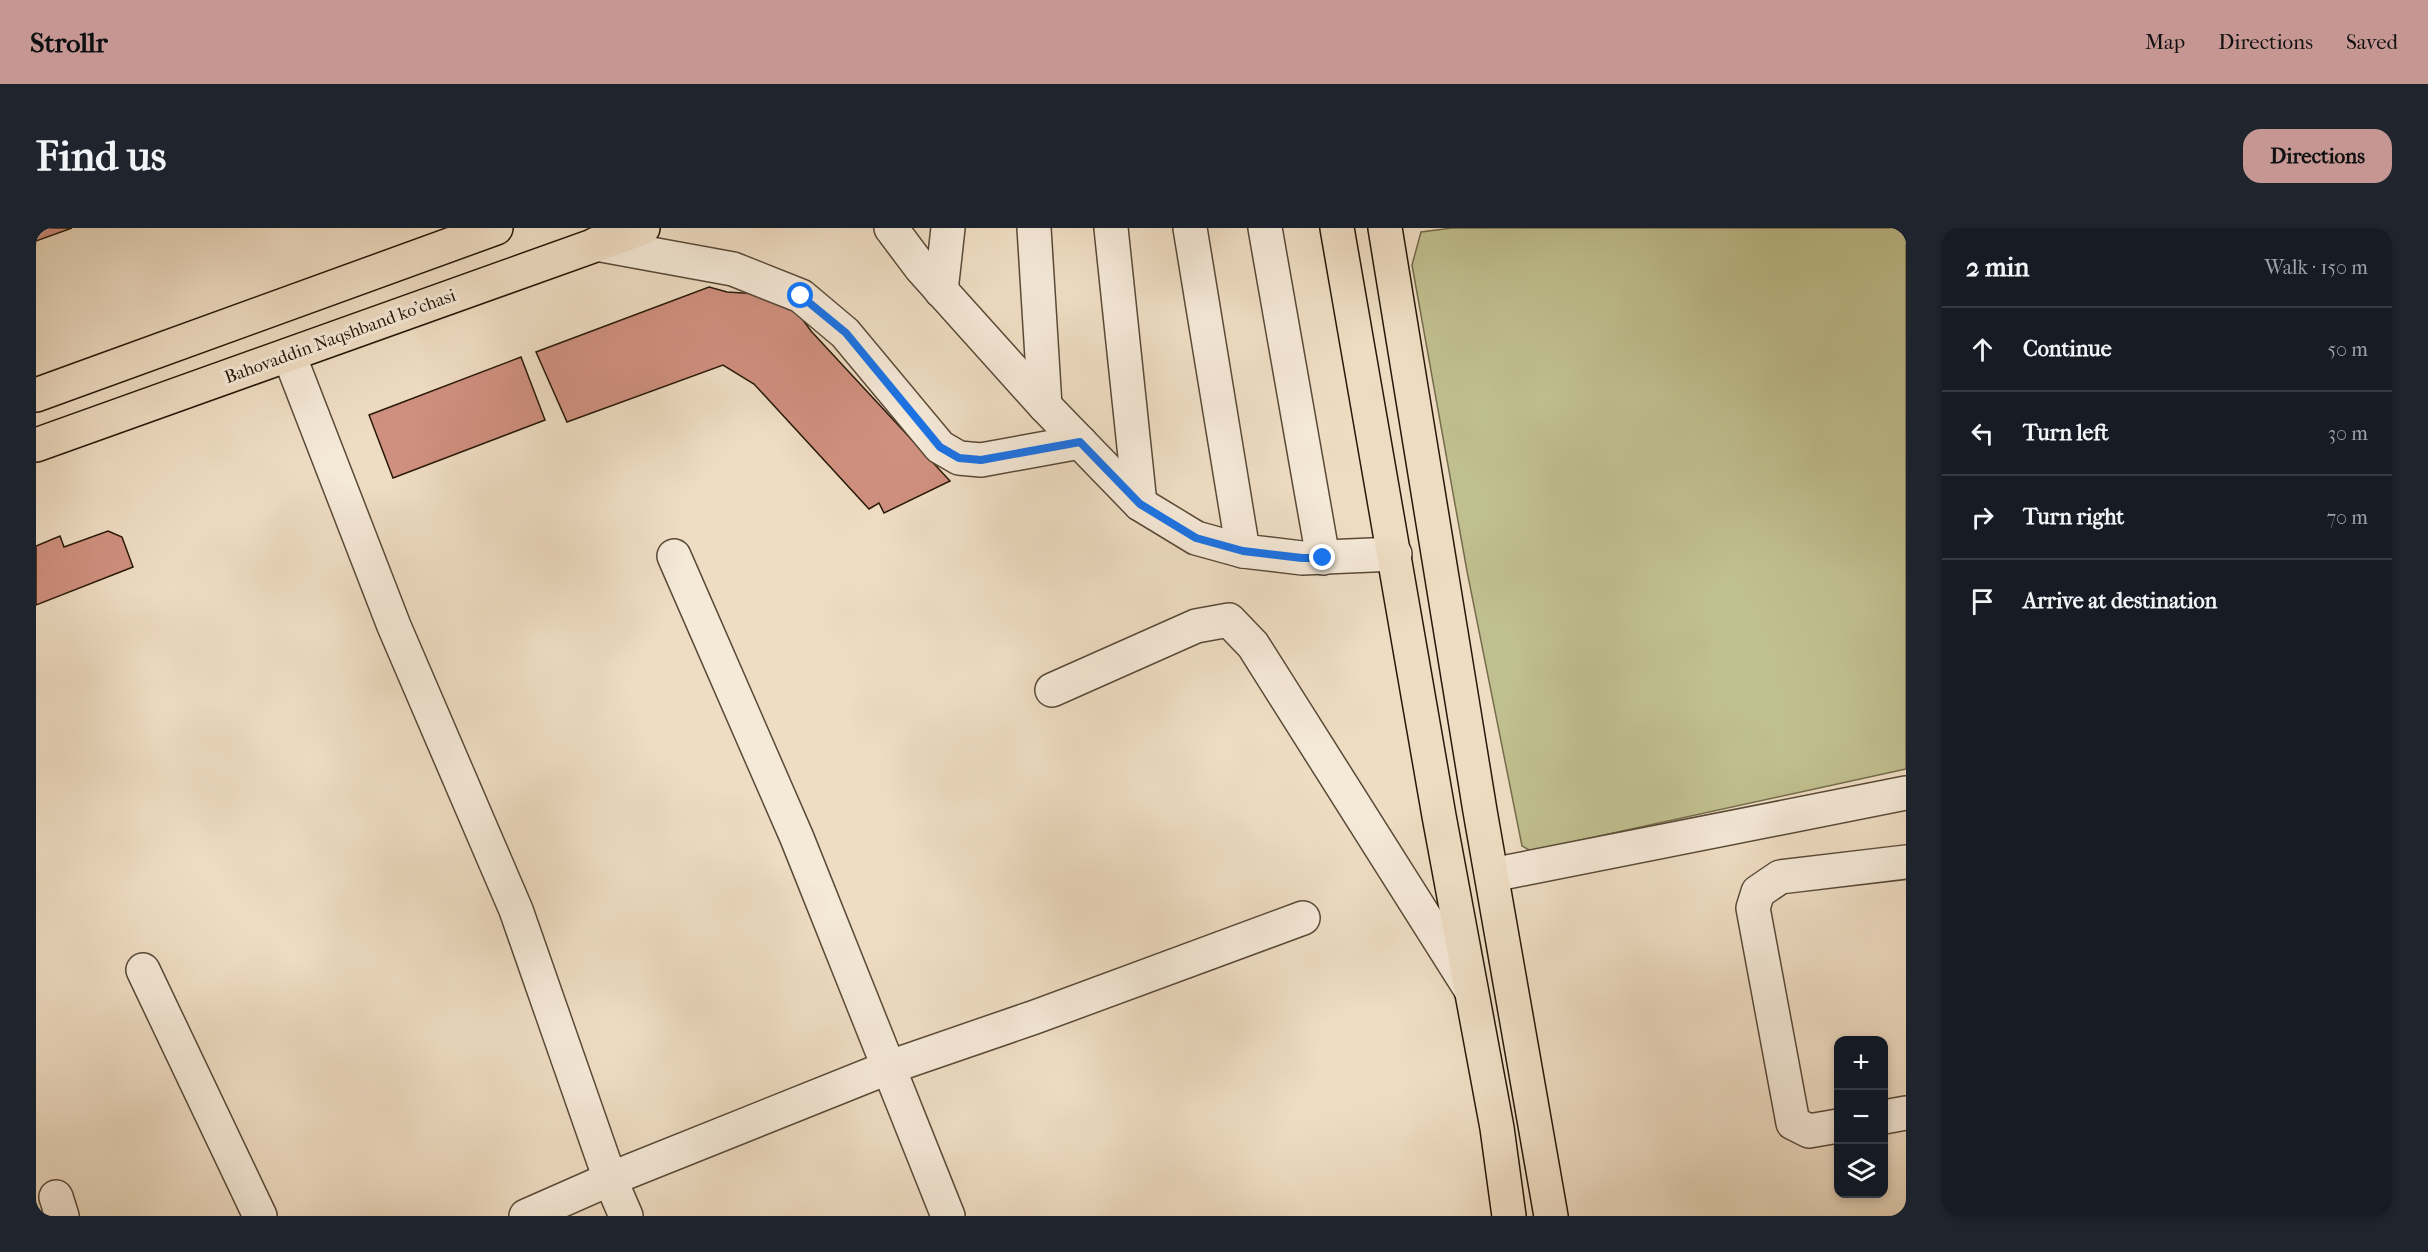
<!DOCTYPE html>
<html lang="en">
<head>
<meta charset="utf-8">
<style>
	:root { --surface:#171b24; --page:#20242c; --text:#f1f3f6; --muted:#9ea1a6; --line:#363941; --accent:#c59692 }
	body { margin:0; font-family:"IM FELL French Canon",serif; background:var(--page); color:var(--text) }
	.controls { position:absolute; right:18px; bottom:18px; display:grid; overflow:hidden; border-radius:12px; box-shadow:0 3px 9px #0003 }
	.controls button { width:54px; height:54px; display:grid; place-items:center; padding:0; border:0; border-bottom:2px solid var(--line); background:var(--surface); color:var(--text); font:30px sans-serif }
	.stop { position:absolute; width:18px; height:18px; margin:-14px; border:4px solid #1a73e8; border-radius:50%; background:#fff }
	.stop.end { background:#1a73e8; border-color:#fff; box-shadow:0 2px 6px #0008 }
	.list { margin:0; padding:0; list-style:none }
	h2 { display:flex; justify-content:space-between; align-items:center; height:78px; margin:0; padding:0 24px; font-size:26px }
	h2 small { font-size:20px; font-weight:400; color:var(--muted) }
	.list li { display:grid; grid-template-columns:39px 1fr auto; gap:18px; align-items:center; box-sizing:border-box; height:84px; padding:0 24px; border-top:2px solid var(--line) }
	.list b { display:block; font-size:22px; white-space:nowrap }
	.list em { font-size:20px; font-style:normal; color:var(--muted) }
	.icon { flex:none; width:33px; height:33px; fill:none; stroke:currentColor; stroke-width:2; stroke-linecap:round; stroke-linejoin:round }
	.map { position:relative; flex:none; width:1870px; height:988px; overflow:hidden; border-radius:18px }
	header { display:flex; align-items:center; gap:36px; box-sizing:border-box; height:84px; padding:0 30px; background:var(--accent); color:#111 }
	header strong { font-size:28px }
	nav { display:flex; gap:33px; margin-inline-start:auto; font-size:21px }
	.intro { display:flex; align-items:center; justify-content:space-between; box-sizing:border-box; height:144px; padding:0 36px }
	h1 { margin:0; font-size:42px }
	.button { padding:15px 27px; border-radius:18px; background:var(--accent); color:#111; font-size:21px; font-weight:700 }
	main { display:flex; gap:36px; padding:0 36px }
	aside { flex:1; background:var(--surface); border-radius:18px; box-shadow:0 3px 9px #0003 }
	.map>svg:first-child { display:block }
	.green { fill:#c0bf8f; stroke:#746c4c; stroke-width:1.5 }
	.building { fill:#d0907f; stroke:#271909; stroke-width:1.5 }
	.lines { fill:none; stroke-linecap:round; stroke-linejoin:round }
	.minor-casing { stroke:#594a38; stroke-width:36 }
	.major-casing { stroke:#271909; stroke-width:36 }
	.minor { stroke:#f5e9d8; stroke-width:33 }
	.major { stroke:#efddc3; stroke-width:33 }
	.route { stroke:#1a73e8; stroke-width:8 }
	.labels { text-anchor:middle; stroke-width:6; stroke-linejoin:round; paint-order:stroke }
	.street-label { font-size:18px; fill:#271909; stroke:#f5e9d8 }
</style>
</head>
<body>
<header>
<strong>Strollr</strong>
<nav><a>Map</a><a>Directions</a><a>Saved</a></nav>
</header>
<div class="intro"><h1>Find us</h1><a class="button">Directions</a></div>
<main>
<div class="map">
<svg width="1870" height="988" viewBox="0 0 1870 988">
	<rect width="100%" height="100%" fill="#efddc3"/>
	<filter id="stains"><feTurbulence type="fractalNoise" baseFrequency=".00333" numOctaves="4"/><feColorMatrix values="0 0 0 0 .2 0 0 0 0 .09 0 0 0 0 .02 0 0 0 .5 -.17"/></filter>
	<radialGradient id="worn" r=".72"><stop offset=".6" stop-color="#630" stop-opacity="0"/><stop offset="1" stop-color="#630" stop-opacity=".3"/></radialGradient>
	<!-- green -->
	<polygon class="green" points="1416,0 1870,0 1870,541 1495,623 1486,618 1431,343 1376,37 1385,4"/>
	<!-- building -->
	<g class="building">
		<polygon points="0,0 36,0 0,13"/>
		<polygon points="673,59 691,64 723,66 756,77 775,103 914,253 848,285 843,275 833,281 718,156 687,137 531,194 500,124"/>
		<polygon points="485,129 509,192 357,250 333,187"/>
		<polygon points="72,303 86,309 97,339 0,377 0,318 24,308 28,319"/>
	</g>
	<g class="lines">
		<defs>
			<g id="minor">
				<polyline points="855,0 885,40 1009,178 1104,276 1160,310 1207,323"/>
				<polyline points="998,0 1009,178"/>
				<polyline points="1075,0 1104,276"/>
				<polyline points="1154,0 1207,323 1266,330 1359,326"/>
				<polyline points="1229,0 1287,330"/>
				<polyline points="560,16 697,41 765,68 809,105 904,219 923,230 945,232 1044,214"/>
				<polyline points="905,63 912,0"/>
				<polyline points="253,127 358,398 480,682 574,951 590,988"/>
				<polyline points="638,328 761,610 912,988"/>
				<polyline points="1016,462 1160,398 1193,392 1217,417 1435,762"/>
				<polyline points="1456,647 1870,565"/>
				<polyline points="107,742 224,988"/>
				<polyline points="1848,889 1870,885"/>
				<polyline points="1802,898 1773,903 1757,895 1717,680 1722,664 1744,649 1870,634"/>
				<polyline points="20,969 26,988"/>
				<polyline points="490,988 574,951 851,840 999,789 1267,690"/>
			</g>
			<g id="major">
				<polyline points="1301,0 1403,588 1461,900 1473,988"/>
				<polyline points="1349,0 1444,583 1515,988"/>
				<polyline points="0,167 460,0"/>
				<polyline points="0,217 607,0"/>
			</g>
		</defs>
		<!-- minor casing -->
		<use href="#minor" class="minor-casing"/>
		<!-- major casing -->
		<use href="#major" class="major-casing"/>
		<!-- minor -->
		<use href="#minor" class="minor"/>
		<!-- major -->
		<use href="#major" class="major"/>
	</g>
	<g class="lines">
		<!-- route -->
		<polyline class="route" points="765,68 810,105 904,219 923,230 945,232 1044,214 1104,276 1160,310 1207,323 1266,330 1287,330"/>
	</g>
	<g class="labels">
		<!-- street labels -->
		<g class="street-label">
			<text transform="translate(304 108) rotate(-20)" y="6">Bahovaddin Naqshband ko'chasi</text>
		</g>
	</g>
	<rect width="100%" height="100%" filter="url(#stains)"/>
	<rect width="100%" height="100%" fill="url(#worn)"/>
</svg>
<div class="controls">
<button>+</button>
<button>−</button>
<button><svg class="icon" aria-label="layers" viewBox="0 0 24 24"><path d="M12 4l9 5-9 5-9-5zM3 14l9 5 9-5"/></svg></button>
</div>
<div class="stop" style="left:765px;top:68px"></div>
<div class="stop end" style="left:1287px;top:330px"></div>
</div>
<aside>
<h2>2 min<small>Walk · 150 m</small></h2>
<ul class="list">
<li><svg class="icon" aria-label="ahead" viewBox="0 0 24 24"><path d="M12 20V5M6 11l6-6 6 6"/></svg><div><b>Continue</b></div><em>50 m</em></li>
<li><svg class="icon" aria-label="left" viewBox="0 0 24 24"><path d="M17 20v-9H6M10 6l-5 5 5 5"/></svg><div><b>Turn left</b></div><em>30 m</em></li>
<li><svg class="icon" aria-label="right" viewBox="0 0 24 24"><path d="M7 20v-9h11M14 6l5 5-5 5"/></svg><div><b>Turn right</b></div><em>70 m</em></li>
<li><svg class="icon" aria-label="arrive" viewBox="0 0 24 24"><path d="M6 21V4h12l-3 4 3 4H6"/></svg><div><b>Arrive at destination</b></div></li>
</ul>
</aside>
</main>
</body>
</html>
